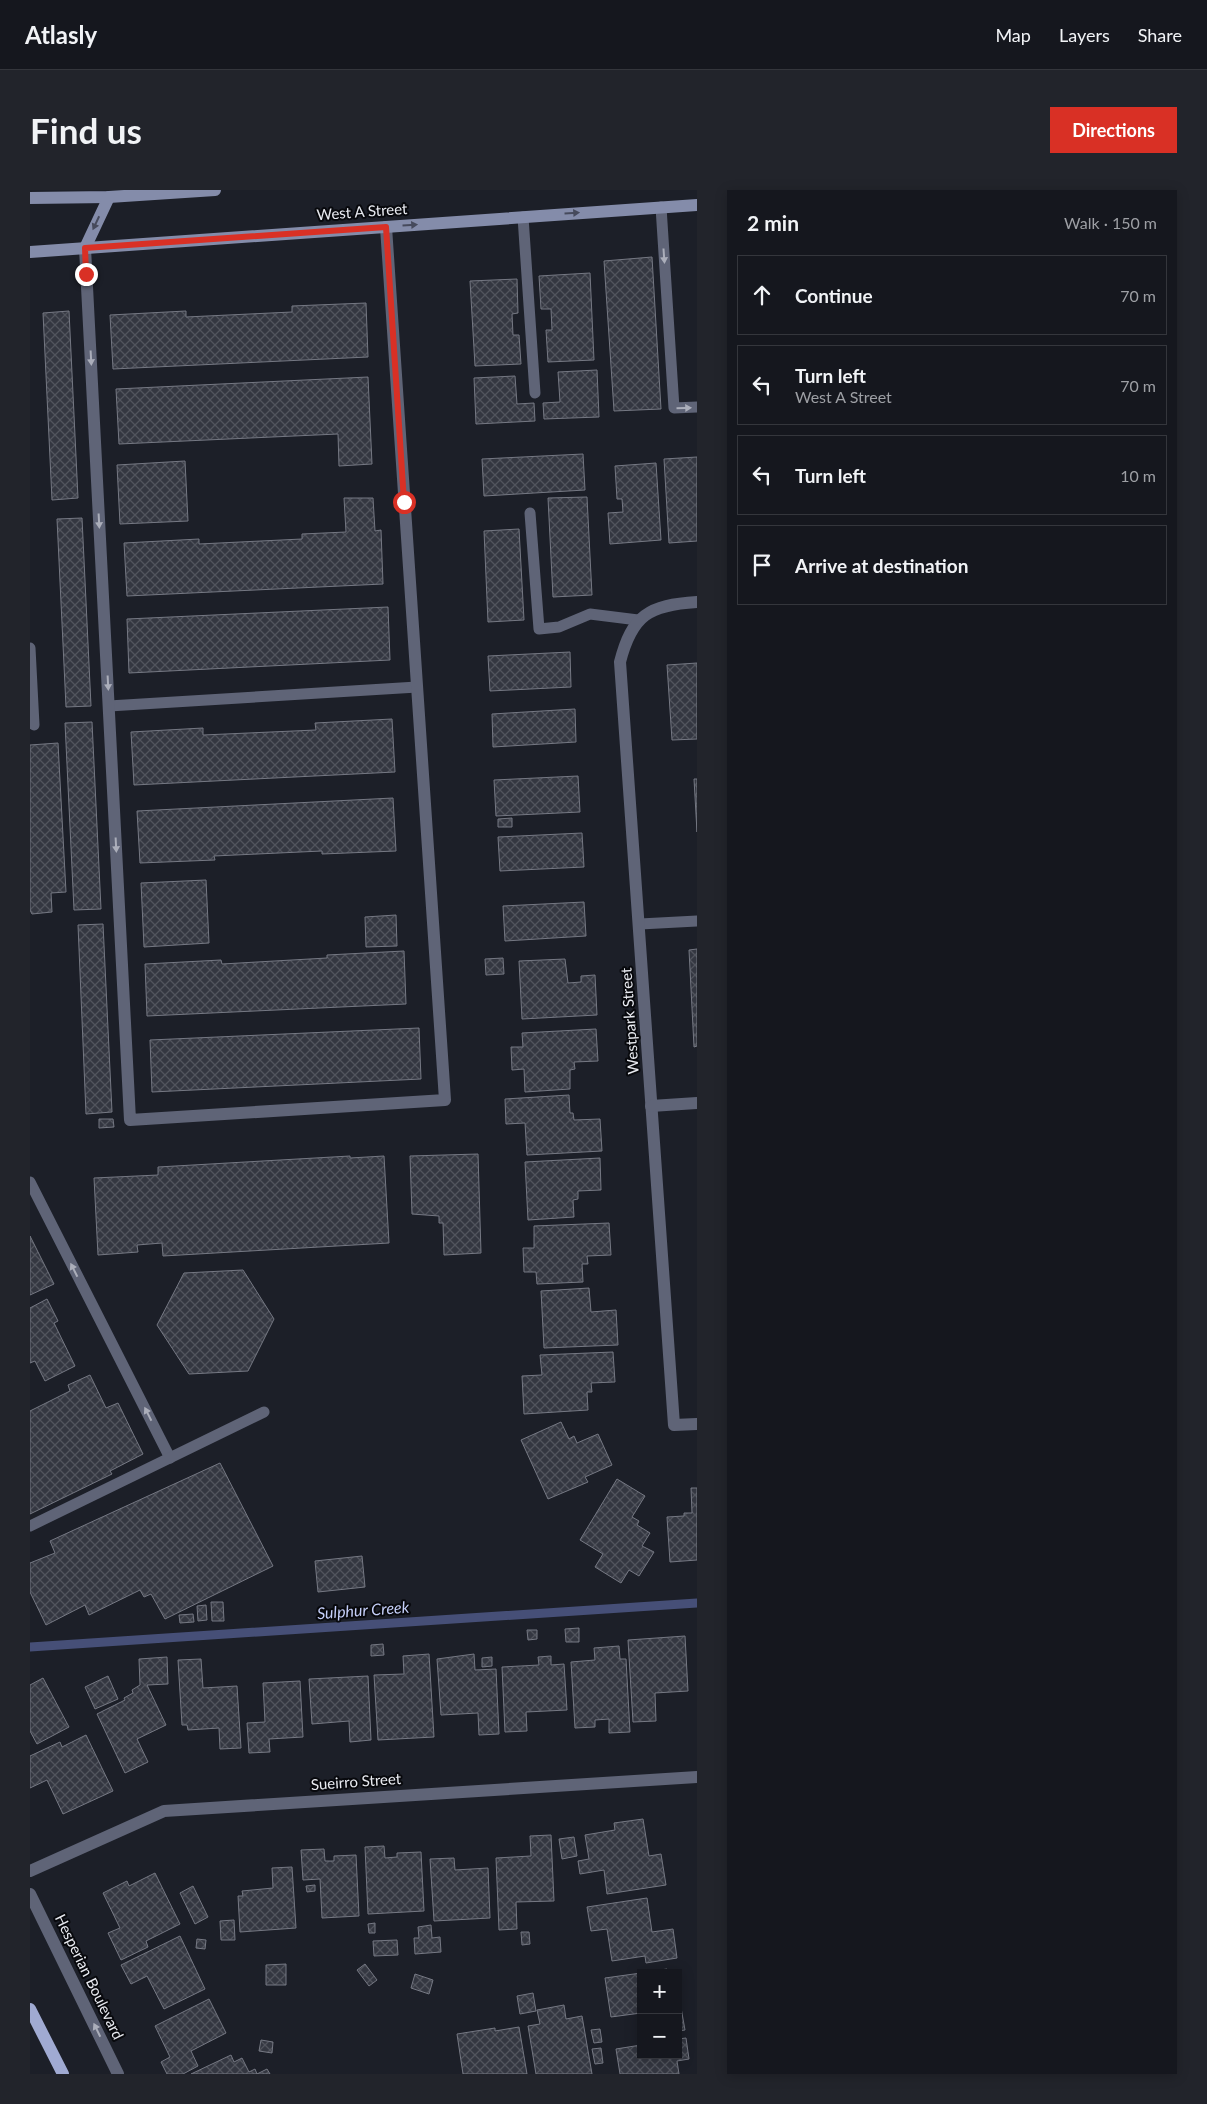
<!DOCTYPE html>
<html lang="en">
<head>
<meta charset="utf-8">
<style>
	:root { --surface:#15171e; --page:#22242b; --text:#f1f3f6; --muted:#9d9fa4; --line:#34363c; --accent:#d93025 }
	body { margin:0; font-family:Lato,sans-serif; background:var(--page); color:var(--text) }
	.controls { position:absolute; right:15px; bottom:15px; display:grid; overflow:hidden; border-radius:0px; box-shadow:0 2px 12px #0003 }
	.controls button { width:45px; height:45px; display:grid; place-items:center; padding:0; border:0; border-bottom:1px solid var(--line); background:var(--surface); color:var(--text); font:25px sans-serif }
	.stop { position:absolute; width:15px; height:15px; margin:-11px; border:4px solid #d93025; border-radius:50%; background:#fff }
	.stop.end { background:#d93025; border-color:#fff; box-shadow:0 1px 5px #0008 }
	.list { margin:0; padding:0; list-style:none }
	h2 { display:flex; justify-content:space-between; align-items:center; height:65px; margin:0; padding:0 20px; font-size:21px }
	h2 small { font-size:16px; font-weight:400; color:var(--muted) }
	.list li { display:grid; grid-template-columns:32px 1fr auto; gap:15px; align-items:center; box-sizing:border-box; height:80px; margin:0 10px 10px; padding:0 10px; border:1px solid var(--line); border-radius:0px }
	.list b { display:block; font-size:19px; white-space:nowrap }
	.list p { margin:0; font-size:16px; white-space:nowrap; color:var(--muted) }
	.list em { font-size:16px; font-style:normal; color:var(--muted) }
	.icon { flex:none; width:28px; height:28px; fill:none; stroke:currentColor; stroke-width:2; stroke-linecap:round; stroke-linejoin:round }
	.map { position:relative; flex:none; width:667px; height:1884px; overflow:hidden; border-radius:0px }
	header { display:flex; align-items:center; gap:30px; box-sizing:border-box; height:70px; padding:0 25px; background:var(--surface); border-bottom:1px solid var(--line) }
	header strong { font-size:24px }
	nav { display:flex; gap:28px; margin-inline-start:auto; font-size:18px }
	.intro { display:flex; align-items:center; justify-content:space-between; box-sizing:border-box; height:120px; padding:0 30px }
	h1 { margin:0; font-size:35px }
	.button { padding:12px 22px; border-radius:0px; background:var(--accent); color:#fff; font-size:18px; font-weight:700 }
	main { display:flex; gap:30px; padding:0 30px }
	aside { flex:1; background:var(--surface); border-radius:0px; box-shadow:0 2px 12px #0003 }
	.map>svg:first-child { display:block }
	.lines { fill:none; stroke-linecap:round; stroke-linejoin:round }
	.stream { stroke:#464f77; stroke-width:9 }
	.building { fill:url(#building-cross-hatch); stroke:#757883 }
	.lane { stroke:#5f6477; stroke-width:11 }
	.street { stroke:#5f6477; stroke-width:12 }
	.secondary { stroke:#848caa; stroke-width:12 }
	.primary { stroke:#a0aad2; stroke-width:12 }
	.oneway { fill:#464a5c }
	.oneway2 { fill:#abaeba }
	.route { stroke:#d93025; stroke-width:6 }
	.labels { text-anchor:middle; stroke-width:4; stroke-linejoin:round; paint-order:stroke }
	.street-label { font-size:15px; fill:#e9ebf1; stroke:#08090d }
	.water-label { font-size:16px; font-style:italic; fill:#c5cff9; stroke:#08090d }
</style>
</head>
<body>
<header>
<strong>Atlasly</strong>
<nav><a>Map</a><a>Layers</a><a>Share</a></nav>
</header>
<div class="intro"><h1>Find us</h1><a class="button">Directions</a></div>
<main>
<div class="map">
<svg width="667" height="1884" viewBox="0 0 667 1884">
	<defs>
		<pattern id="building-cross-hatch" width="8" height="8" patternUnits="userSpaceOnUse" patternTransform="scale(1.25)"><rect width="8" height="8" fill="#343741"/><path d="M0 0l8 8M0 8l8-8" fill="none" stroke="#51545d"/></pattern>
	</defs>
	<rect width="100%" height="100%" fill="#1c1f28"/>
	<g class="lines">
		<!-- stream -->
		<polyline class="stream" points="0,1457 667,1413"/>
	</g>
	<!-- building -->
	<g class="building">
		<polygon points="622,67 631,219 584,221 574,71"/>
		<polygon points="560,83 564,170 518,172 516,140 522,140 521,119 511,119 509,86"/>
		<polygon points="487,89 488,123 482,124 483,145 489,145 491,174 445,176 440,91"/>
		<polygon points="336,113 338,167 83,179 80,125 156,121 156,127 262,122 262,116"/>
		<polygon points="39,121 48,308 22,310 13,123"/>
		<polygon points="567,180 569,227 514,229 513,213 530,212 528,182"/>
		<polygon points="485,186 487,214 504,213 505,231 446,234 444,188"/>
		<polygon points="338,187 342,274 309,276 308,244 89,254 86,199"/>
		<polygon points="553,264 555,300 454,306 452,269"/>
		<polygon points="667,267 667,351 639,353 634,269"/>
		<polygon points="155,271 158,331 90,334 87,275"/>
		<polygon points="626,273 631,350 580,354 578,323 593,322 592,309 587,309 585,276"/>
		<polygon points="557,307 562,405 523,407 518,308"/>
		<polygon points="314,308 343,308 345,341 351,340 353,394 97,406 94,353 169,349 169,354 272,349 272,344 316,342"/>
		<polygon points="52,328 61,516 36,517 27,329"/>
		<polygon points="489,339 494,430 458,432 454,341"/>
		<polygon points="358,417 360,470 99,483 97,429"/>
		<polygon points="540,462 541,497 460,501 458,466"/>
		<polygon points="667,473 667,549 642,550 637,475"/>
		<polygon points="545,519 546,552 463,557 462,524"/>
		<polygon points="362,529 365,582 104,595 101,542 173,538 173,545 286,540 285,533"/>
		<polygon points="62,532 71,719 44,720 35,533"/>
		<polygon points="28,553 36,702 21,703 22,722 2,724 0,720 0,555"/>
		<polygon points="548,586 550,622 466,626 464,590"/>
		<polygon points="664,589 667,589 667,642"/>
		<polygon points="363,608 366,661 292,664 292,661 184,666 185,670 110,673 107,621"/>
		<polygon points="482,628 482,637 468,637 468,629"/>
		<polygon points="552,643 554,677 470,681 468,647"/>
		<polygon points="176,690 179,753 114,757 111,693"/>
		<polygon points="554,712 556,746 475,751 473,716"/>
		<polygon points="366,725 367,756 336,757 335,727"/>
		<polygon points="73,734 82,922 56,924 48,735"/>
		<polygon points="667,759 667,856 664,857 659,760"/>
		<polygon points="374,761 376,814 117,826 115,774 191,770 192,774 297,768 297,765"/>
		<polygon points="473,768 474,784 456,785 455,769"/>
		<polygon points="535,769 538,793 551,792 551,786 565,785 567,825 492,829 489,771"/>
		<polygon points="389,838 391,889 122,902 120,850"/>
		<polygon points="566,839 568,871 544,872 545,879 540,880 540,899 495,902 494,879 482,880 481,857 493,857 492,843"/>
		<polygon points="539,905 540,923 543,923 544,930 570,929 572,961 497,965 495,933 476,934 475,909"/>
		<polygon points="69,929 83,929 84,937 69,938"/>
		<polygon points="448,964 451,1063 414,1065 413,1033 409,1033 409,1026 382,1024 380,966"/>
		<polygon points="320,966 320,968 354,966 359,1053 133,1066 132,1053 107,1055 108,1062 68,1065 64,988 128,985 128,977"/>
		<polygon points="570,968 571,1000 548,1001 548,1009 543,1010 544,1027 498,1030 495,972"/>
		<polygon points="579,1033 581,1065 557,1066 558,1074 552,1074 553,1092 507,1094 506,1082 494,1082 493,1058 504,1058 504,1036"/>
		<polygon points="0,1046 24,1094 0,1105"/>
		<polygon points="213,1080 244,1129 218,1181 159,1184 127,1135 154,1083"/>
		<polygon points="559,1098 561,1122 586,1120 588,1155 514,1158 511,1101"/>
		<polygon points="17,1109 28,1131 24,1133 45,1176 15,1191 5,1171 0,1173 0,1118"/>
		<polygon points="583,1162 585,1192 561,1193 562,1202 557,1202 558,1220 494,1224 492,1186 512,1185 510,1165"/>
		<polygon points="60,1185 76,1218 88,1213 113,1264 80,1281 82,1284 0,1324 0,1221 40,1201 38,1195"/>
		<polygon points="531,1232 539,1249 544,1246 547,1253 568,1244 582,1275 555,1287 558,1292 518,1309 491,1250"/>
		<polygon points="190,1273 243,1376 135,1429 121,1404 114,1407 110,1400 59,1425 55,1415 16,1435 0,1402 0,1373 25,1363 20,1351"/>
		<polygon points="587,1289 615,1306 602,1327 609,1331 607,1335 620,1343 612,1356 624,1362 609,1386 599,1380 591,1393 565,1377 573,1364 550,1350"/>
		<polygon points="661,1298 667,1298 667,1370 640,1372 637,1327 654,1326 654,1323 662,1323"/>
		<polygon points="332,1366 335,1397 288,1402 285,1371"/>
		<polygon points="181,1412 193,1412 194,1431 182,1431"/>
		<polygon points="176,1415 177,1430 168,1431 167,1416"/>
		<polygon points="163,1424 164,1432 150,1433 149,1425"/>
		<polygon points="549,1438 549,1452 536,1452 535,1439"/>
		<polygon points="497,1440 507,1440 507,1449 498,1450"/>
		<polygon points="655,1446 658,1501 625,1503 626,1531 603,1532 598,1450"/>
		<polygon points="353,1454 354,1465 341,1466 341,1455"/>
		<polygon points="589,1456 590,1469 596,1469 600,1542 579,1543 579,1529 565,1530 565,1537 545,1538 541,1472 565,1470 564,1458"/>
		<polygon points="399,1464 404,1547 348,1550 344,1485 374,1484 373,1466"/>
		<polygon points="444,1464 445,1480 466,1479 469,1544 449,1545 448,1523 411,1525 407,1469"/>
		<polygon points="521,1466 521,1475 534,1474 537,1520 496,1522 497,1541 475,1542 472,1477 509,1475 508,1467"/>
		<polygon points="137,1467 138,1494 117,1495 136,1535 107,1549 118,1572 95,1583 67,1524 95,1510 94,1508 103,1503 102,1500 110,1495 109,1469"/>
		<polygon points="462,1467 462,1476 452,1477 452,1468"/>
		<polygon points="171,1469 173,1498 207,1496 211,1558 190,1559 189,1538 158,1540 157,1535 152,1535 148,1470"/>
		<polygon points="78,1486 88,1509 65,1519 55,1497"/>
		<polygon points="338,1486 341,1550 320,1552 319,1531 282,1534 279,1489"/>
		<polygon points="13,1488 39,1537 7,1554 0,1541 0,1495"/>
		<polygon points="270,1491 273,1547 239,1549 240,1562 219,1563 217,1533 235,1532 233,1493"/>
		<polygon points="56,1545 83,1601 33,1624 17,1590 0,1598 0,1566 30,1552 32,1557"/>
		<polygon points="613,1629 619,1666 631,1664 636,1695 577,1704 574,1680 550,1684 548,1671 559,1669 555,1645 585,1640 584,1633"/>
		<polygon points="521,1645 524,1711 486,1712 487,1739 469,1740 466,1668 501,1666 500,1646"/>
		<polygon points="544,1647 547,1666 532,1669 529,1649"/>
		<polygon points="354,1656 355,1668 367,1667 367,1663 391,1662 394,1721 338,1724 335,1657"/>
		<polygon points="294,1659 295,1671 304,1671 304,1666 326,1665 329,1726 292,1728 290,1689 273,1690 271,1660"/>
		<polygon points="424,1668 425,1680 458,1678 460,1728 404,1731 400,1669"/>
		<polygon points="262,1677 266,1738 210,1742 208,1706 213,1706 212,1701 243,1698 242,1678"/>
		<polygon points="125,1683 150,1734 116,1751 118,1757 91,1770 78,1743 90,1738 73,1703 97,1691 99,1696"/>
		<polygon points="285,1695 285,1701 277,1702 276,1696"/>
		<polygon points="163,1696 178,1727 165,1734 150,1703"/>
		<polygon points="617,1708 622,1742 643,1739 647,1768 616,1773 615,1766 582,1771 577,1739 561,1741 557,1717"/>
		<polygon points="204,1730 205,1750 191,1750 190,1731"/>
		<polygon points="345,1733 345,1743 339,1743 338,1734"/>
		<polygon points="401,1735 402,1748 410,1747 411,1762 385,1764 384,1748 389,1748 388,1737"/>
		<polygon points="491,1742 499,1742 500,1754 492,1755"/>
		<polygon points="150,1746 175,1799 134,1819 117,1786 101,1794 91,1775"/>
		<polygon points="167,1749 176,1750 175,1759 166,1758"/>
		<polygon points="367,1750 368,1765 344,1766 343,1751"/>
		<polygon points="256,1774 256,1795 236,1795 236,1775"/>
		<polygon points="335,1774 347,1790 339,1796 327,1780"/>
		<polygon points="637,1779 638,1783 611,1783"/>
		<polygon points="611,1783 611,1823 581,1827 575,1788"/>
		<polygon points="385,1784 403,1790 399,1804 381,1798"/>
		<polygon points="503,1803 506,1821 490,1824 487,1806"/>
		<polygon points="179,1809 196,1843 161,1861 168,1876 153,1884 137,1884 131,1872 140,1867 125,1836"/>
		<polygon points="648,1812 650,1812 655,1840 648,1841"/>
		<polygon points="534,1815 536,1829 552,1826 562,1884 506,1884 498,1836 510,1834 507,1820"/>
		<polygon points="489,1837 497,1884 433,1884 427,1844 465,1838 465,1841"/>
		<polygon points="570,1839 572,1852 564,1853 561,1840"/>
		<polygon points="656,1848 659,1869 647,1871 649,1884 590,1884 586,1859 611,1855 611,1865 648,1865 648,1849"/>
		<polygon points="231,1850 243,1852 242,1863 229,1861"/>
		<polygon points="571,1858 573,1873 565,1874 562,1859"/>
		<polygon points="201,1865 204,1872 212,1868 219,1882 225,1879 227,1884 237,1879 240,1884 161,1884"/>
	</g>
	<g class="lines">
		<!-- lane -->
		<g class="lane">
			<polyline points="631,17 644,218 667,217"/>
			<polyline points="493,27 505,203"/>
			<polyline points="500,323 509,439 529,437 560,424 608,430"/>
			<polyline points="0,458 4,535"/>
			<polyline points="79,516 387,497"/>
			<polyline points="610,734 667,731"/>
			<polyline points="0,992 140,1268"/>
			<polyline points="0,1336 234,1222"/>
		</g>
		<!-- street -->
		<g class="street">
			<polyline points="55,58 100,930 415,910 356,37"/>
			<path d="M667,412C619,415 602,425 590,472L644,1235L667,1234"/>
			<polyline points="621,916 667,913"/>
			<polyline points="0,1681 134,1621 667,1587"/>
			<polyline points="0,1704 88,1884"/>
		</g>
		<!-- secondary -->
		<g class="secondary">
			<polyline points="0,8 79,7 185,0"/>
			<polyline points="55,58 79,7"/>
			<polyline points="0,62 667,15"/>
		</g>
		<!-- primary -->
		<polyline class="primary" points="0,1819 33,1884"/>
	</g>
	<!-- one-way arrows -->
	<defs><path id="oneway-solid" d="M-6-.8H1V-3.2L6.5 0L1 3.2V.8H-6Z" transform="scale(1.25)"/></defs>
	<g class="oneway">
		<use href="#oneway-solid" transform="translate(542 23) rotate(-4)"/>
		<use href="#oneway-solid" transform="translate(66 33) rotate(115)"/>
		<use href="#oneway-solid" transform="translate(380 35) rotate(-4)"/>
	</g>
	<g class="oneway2">
		<use href="#oneway-solid" transform="translate(634 66) rotate(86)"/>
		<use href="#oneway-solid" transform="translate(61 168) rotate(87)"/>
		<use href="#oneway-solid" transform="translate(654 218) rotate(-2)"/>
		<use href="#oneway-solid" transform="translate(69 331) rotate(87)"/>
		<use href="#oneway-solid" transform="translate(78 493) rotate(87)"/>
		<use href="#oneway-solid" transform="translate(86 655) rotate(87)"/>
		<use href="#oneway-solid" transform="translate(44 1080) rotate(-117)"/>
		<use href="#oneway-solid" transform="translate(118 1224) rotate(-117)"/>
		<use href="#oneway-solid" transform="translate(67 1840) rotate(-116)"/>
	</g>
	<g class="lines">
		<!-- route -->
		<polyline class="route" points="56,84 55,58 356,37 374,312"/>
	</g>
	<g class="labels">
		<!-- street labels -->
		<g class="street-label">
			<text transform="translate(332 22) rotate(-4)" y="5">West A Street</text>
			<text transform="translate(600 831) rotate(-94)" y="5">Westpark Street</text>
			<text transform="translate(326 1592) rotate(-4)" y="5">Sueirro Street</text>
			<text transform="translate(59 1787) rotate(64)" y="5">Hesperian Boulevard</text>
		</g>
		<!-- water labels -->
		<g class="water-label">
			<text transform="translate(333 1420) rotate(-4)" y="6">Sulphur Creek</text>
		</g>
	</g>
</svg>
<div class="controls">
<button>+</button>
<button>−</button>
</div>
<div class="stop" style="left:374px;top:312px"></div>
<div class="stop end" style="left:56px;top:84px"></div>
</div>
<aside>
<h2>2 min<small>Walk · 150 m</small></h2>
<ul class="list">
<li><svg class="icon" aria-label="ahead" viewBox="0 0 24 24"><path d="M12 20V5M6 11l6-6 6 6"/></svg><div><b>Continue</b></div><em>70 m</em></li>
<li><svg class="icon" aria-label="left" viewBox="0 0 24 24"><path d="M17 20v-9H6M10 6l-5 5 5 5"/></svg><div><b>Turn left</b><p>West A Street</p></div><em>70 m</em></li>
<li><svg class="icon" aria-label="left" viewBox="0 0 24 24"><path d="M17 20v-9H6M10 6l-5 5 5 5"/></svg><div><b>Turn left</b></div><em>10 m</em></li>
<li><svg class="icon" aria-label="arrive" viewBox="0 0 24 24"><path d="M6 21V4h12l-3 4 3 4H6"/></svg><div><b>Arrive at destination</b></div></li>
</ul>
</aside>
</main>
</body>
</html>
